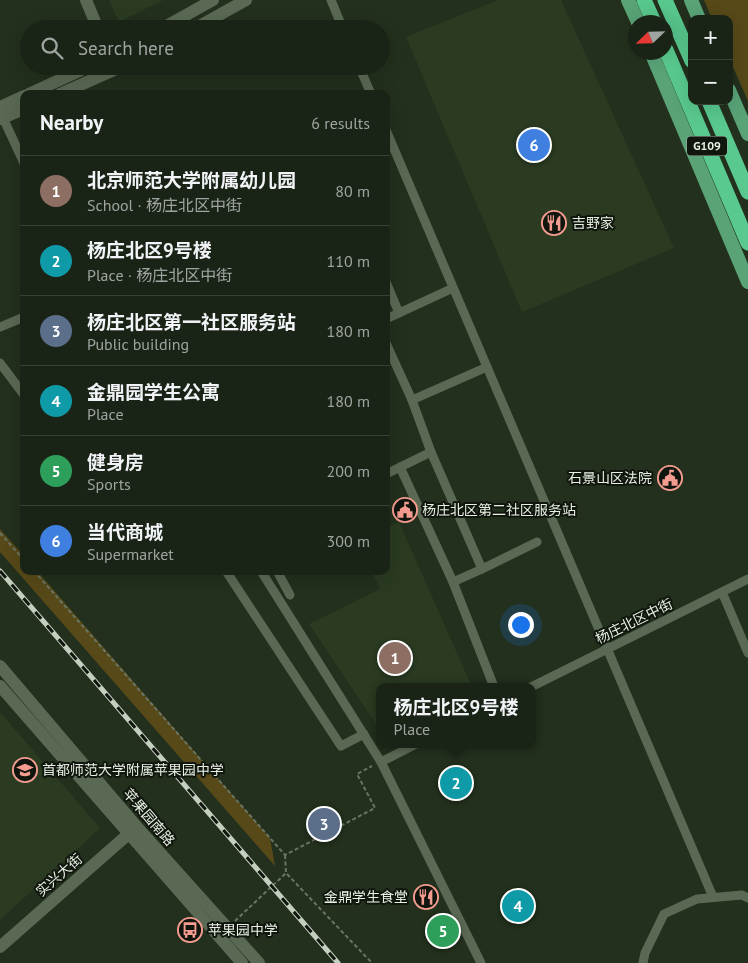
<!DOCTYPE html>
<html lang="en">
<head>
<meta charset="utf-8">
<style>
	:root { --surface:#1a2416; --page:#273023; --text:#f1f3f6; --muted:#9fa4a1; --line:#384135; --accent:#ea580c }
	body { margin:0; font-family:"PT Sans","Noto Sans SC",sans-serif; background:var(--page); color:var(--text) }
	.controls { position:absolute; right:15px; top:15px; display:grid; overflow:hidden; border-radius:10px; box-shadow:0 5px 20px #0002 }
	.controls button { width:45px; height:45px; display:grid; place-items:center; padding:0; border:0; border-bottom:1px solid var(--line); background:var(--surface); color:var(--text); font:25px sans-serif }
	.compass { position:absolute; left:628px; top:15px; width:45px; height:45px; border-radius:50%; background:var(--surface); box-shadow:0 5px 20px #0002; rotate:247deg }
	.you { position:absolute; left:520px; top:624px; width:18px; height:18px; margin:-12px; border:4px solid #fff; border-radius:50%; background:#1a73e8; box-shadow:0 0 0 8px #1a73e833 }
	.badge { display:grid; place-items:center; width:32px; height:32px; border-radius:50%; background:var(--accent); color:#fff; font-size:16px; font-weight:700 }
	.pin { position:absolute; translate:-50% -50%; border:2px solid #fff; box-shadow:0 1px 5px #0006 }
	.popup { position:absolute; left:376px; top:683px; width:160px; height:65px; box-sizing:border-box; display:grid; place-content:center; border-radius:10px; background:var(--surface); filter:drop-shadow(0 1px 4px #0005); font-size:16px; white-space:nowrap; color:var(--muted) }
	.popup b { font-size:19px; color:var(--text) }
	.popup::after { content:''; position:absolute; left:50%; top:100%; margin-left:-10px; border:10px solid transparent; border-top-color:var(--surface) }
	.list { margin:0; padding:0; list-style:none }
	h2 { display:flex; justify-content:space-between; align-items:center; height:65px; margin:0; padding:0 20px; font-size:21px }
	h2 small { font-size:16px; font-weight:400; color:var(--muted) }
	.list li { display:grid; grid-template-columns:32px 1fr auto; gap:15px; align-items:center; box-sizing:border-box; height:70px; padding:0 20px; border-top:1px solid var(--line) }
	.list b { display:block; font-size:19px; white-space:nowrap }
	.list p { margin:0; font-size:16px; white-space:nowrap; color:var(--muted) }
	.list em { font-size:16px; font-style:normal; color:var(--muted) }
	.icon { flex:none; width:28px; height:28px; fill:none; stroke:currentColor; stroke-width:2; stroke-linecap:round; stroke-linejoin:round }
	.map { position:relative; flex:none; width:748px; height:963px; overflow:hidden }
	.search { position:absolute; background:var(--surface); box-shadow:0 5px 20px #0002; left:20px; top:20px; width:370px; height:55px; display:flex; align-items:center; gap:12px; box-sizing:border-box; padding:0 18px; border-radius:28px; color:var(--muted); font-size:19px }
	.panel { position:absolute; background:var(--surface); box-shadow:0 5px 20px #0002; left:20px; top:90px; width:370px; height:485px; border-radius:10px }
	.map>svg:first-child { display:block }
	.built { fill:#2a3b22 }
	.green { fill:#574918 }
	.lines { fill:none; stroke-linecap:round; stroke-linejoin:round }
	.path { stroke:#697564; stroke-width:2; stroke-dasharray:4 2.5; stroke-linecap:butt }
	.street { stroke:#5a6954; stroke-width:9 }
	.secondary { stroke:#5a6954; stroke-width:12 }
	.primary { stroke:#59a377; stroke-width:14 }
	.highway { stroke:#59c98f; stroke-width:15 }
	.rail-casing { stroke:#c5cfc0; stroke-width:5 }
	.rail { stroke:#10160d; stroke-width:3; stroke-dasharray:9; stroke-linecap:butt }
	.labels { text-anchor:middle; stroke-width:4; stroke-linejoin:round; paint-order:stroke }
	.shield { fill:#10160d; stroke:#a6aea2; stroke-width:1 }
	.shield-label { font-size:12px; font-weight:bold; fill:#e6efe2 }
	.poi-label { font-size:14px; fill:#e6efe2; stroke:#10160d; text-anchor:start }
	.street-label { font-size:14px; fill:#e6efe2; stroke:#10160d }
</style>
</head>
<body>
<div class="map">
<svg width="748" height="963" viewBox="0 0 748 963">
	<rect width="100%" height="100%" fill="#23301d"/>
	<!-- built -->
	<g class="built">
		<polygon points="109,0 163,0 119,22"/>
		<polygon points="498,0 561,0 674,248 522,312 406,37"/>
		<polygon points="399,522 472,687 380,687 380,730 309,624 380,589 372,571 386,571 386,528"/>
		<polygon points="0,712 100,828 0,920"/>
	</g>
	<!-- green -->
	<g class="green">
		<polygon points="704,0 748,0 748,101 729,58 729,19 712,19"/>
		<polygon points="0,529 24,556 24,571 37,571 270,838 275,866 0,552"/>
	</g>
	<g class="lines">
		<!-- path -->
		<g class="path">
			<polyline points="0,533 24,560"/>
			<polyline points="34,571 285,855 375,808 357,774 372,766"/>
			<polyline points="285,855 286,873 372,963"/>
			<polyline points="235,921 286,873"/>
		</g>
		<!-- street -->
		<g class="street">
			<polyline points="331,0 343,29"/>
			<polyline points="359,66 371,94"/>
			<polyline points="3,118 24,163"/>
			<polyline points="386,130 713,897"/>
			<polyline points="386,282 399,313"/>
			<polyline points="386,319 453,288"/>
			<polyline points="0,327 24,317"/>
			<polyline points="386,343 412,400"/>
			<polyline points="0,363 24,395"/>
			<polyline points="431,452 482,569 537,542"/>
			<polyline points="400,467 453,582"/>
			<polyline points="386,474 431,452 412,400 487,367"/>
			<polyline points="482,569 453,582 494,687"/>
			<polyline points="226,571 341,746 364,734"/>
			<polyline points="261,571 381,762 481,963"/>
			<polyline points="277,571 290,595"/>
			<polyline points="722,592 748,653"/>
			<polyline points="531,687 748,579"/>
			<polyline points="381,762 416,744"/>
			<polyline points="643,963 645,953 664,914 697,899 742,895 748,898"/>
		</g>
		<!-- secondary -->
		<g class="secondary">
			<polyline points="86,0 98,29"/>
			<polyline points="161,29 213,0"/>
			<polyline points="194,29 246,0"/>
			<polyline points="29,94 90,66"/>
			<polyline points="60,94 123,66"/>
			<polyline points="0,107 24,96"/>
			<polyline points="0,119 24,109"/>
			<polyline points="0,666 137,827 259,963"/>
			<polyline points="0,686 242,963"/>
			<polyline points="0,947 133,830"/>
		</g>
		<!-- primary -->
		<g class="primary">
			<polyline points="628,0 638,22"/>
			<polyline points="691,0 699,19"/>
			<polyline points="651,52 748,282"/>
			<polyline points="729,90 748,134"/>
		</g>
		<!-- highway -->
		<g class="highway">
			<polyline points="644,0 654,22"/>
			<polyline points="665,0 692,61"/>
			<polyline points="666,50 748,243"/>
			<polyline points="709,101 748,192"/>
		</g>
		<defs>
			<polyline id="rail" points="0,571 338,963"/>
		</defs>
		<!-- rail casing -->
		<use href="#rail" class="rail-casing"/>
		<!-- rail -->
		<use href="#rail" class="rail"/>
	</g>
	<!-- icons -->
	<defs>
		<symbol id="restaurant-ring" viewBox="-11 -11 22 22"><circle r="9.5" fill="#10160d" stroke="#f59c90" stroke-width="1.5"/><path d="M-5-6h1v4h1v-4h1v4h1v-4h1v5L-1.5 .5V6h-2V.5L-5-1ZM5-6V6H3V1.5H1.5Q1.5-4 5-6Z" fill="#f59c90"/></symbol>
		<symbol id="civic-ring" viewBox="-11 -11 22 22"><circle r="9.5" fill="#10160d" stroke="#f59c90" stroke-width="1.5"/><path d="M-.6-6.5H3V-4.5H.6V-3L4-1V1h2V6H-6V1h2V-1L-.6-3ZM-1.2 2.5V6h2.4V2.5Z" fill="#f59c90"/></symbol>
		<symbol id="school-ring" viewBox="-11 -11 22 22"><circle r="9.5" fill="#10160d" stroke="#f59c90" stroke-width="1.5"/><path d="M0-5L7-2L0 1L-7-2ZM-4 1L0 2.5L4 1V4Q0 6-4 4Z" fill="#f59c90"/></symbol>
		<symbol id="bus-ring" viewBox="-11 -11 22 22"><circle r="9.5" fill="#10160d" stroke="#f59c90" stroke-width="1.5"/><path d="M-5-6H5V4H4V6H2V4H-2V6H-4V4H-5ZM-3.5-4V0h7V-4ZM-3.5 1.2v1.5H-2V1.2ZM2 1.2v1.5H3.5V1.2Z" fill="#f59c90"/></symbol>
	</defs>
	<g fill-rule="evenodd">
		<use href="#restaurant-ring" x="540" y="209" width="28" height="28"/>
		<use href="#civic-ring" x="656" y="464" width="28" height="28"/>
		<use href="#civic-ring" x="391" y="496" width="28" height="28"/>
		<use href="#school-ring" x="11" y="756" width="28" height="28"/>
		<use href="#restaurant-ring" x="412" y="883" width="28" height="28"/>
		<use href="#bus-ring" x="176" y="916" width="28" height="28"/>
	</g>
	<g class="labels">
		<!-- shield labels -->
		<rect class="shield" x="687" y="136.5" width="40" height="19" rx="4"/>
		<g class="shield-label">
			<text x="707" y="150">G109</text>
		</g>
		<!-- poi labels -->
		<g class="poi-label">
			<text x="572" y="228">吉野家</text>
			<text x="652" y="483" text-anchor="end">石景山区法院</text>
			<text x="422" y="515">杨庄北区第二社区服务站</text>
			<text x="42" y="775">首都师范大学附属苹果园中学</text>
			<text x="408" y="902" text-anchor="end">金鼎学生食堂</text>
			<text x="208" y="935">苹果园中学</text>
		</g>
		<!-- street labels -->
		<g class="street-label">
			<text transform="translate(634 621) rotate(-26)" y="5">杨庄北区中街</text>
			<text transform="translate(149 817) rotate(49)" y="5">苹果园南路</text>
			<text transform="translate(59 875) rotate(-41)" y="5">实兴大街</text>
		</g>
	</g>
</svg>
<div class="controls">
<button>+</button>
<button>−</button>
</div>
<svg class="compass" viewBox="-18 -18 36 36"><path d="M0-13l5 13h-10z" fill="#e53935"/><path d="M0 13l5-13h-10z" fill="#9fa4a1"/></svg>
<div class="you"></div>
<div class="pin badge" style="left:395px;top:658px;background:#8d6e63">1</div>
<div class="pin badge" style="left:456px;top:783px;background:#0f9aa8">2</div>
<div class="popup"><b>杨庄北区9号楼</b>Place</div>
<div class="pin badge" style="left:324px;top:824px;background:#5c6f8a">3</div>
<div class="pin badge" style="left:518px;top:906px;background:#0f9aa8">4</div>
<div class="pin badge" style="left:443px;top:931px;background:#2e9e5b">5</div>
<div class="pin badge" style="left:534px;top:145px;background:#3f7fe0">6</div>
<div class="search"><svg class="icon" aria-label="search" viewBox="0 0 24 24"><circle cx="10" cy="10" r="6"/><path d="M15 15l6 6"/></svg>Search here</div>
<section class="panel">
<h2>Nearby<small>6 results</small></h2>
<ul class="list">
<li><span class="badge" style="background:#8d6e63">1</span><div><b>北京师范大学附属幼儿园</b><p>School · 杨庄北区中街</p></div><em>80 m</em></li>
<li><span class="badge" style="background:#0f9aa8">2</span><div><b>杨庄北区9号楼</b><p>Place · 杨庄北区中街</p></div><em>110 m</em></li>
<li><span class="badge" style="background:#5c6f8a">3</span><div><b>杨庄北区第一社区服务站</b><p>Public building</p></div><em>180 m</em></li>
<li><span class="badge" style="background:#0f9aa8">4</span><div><b>金鼎园学生公寓</b><p>Place</p></div><em>180 m</em></li>
<li><span class="badge" style="background:#2e9e5b">5</span><div><b>健身房</b><p>Sports</p></div><em>200 m</em></li>
<li><span class="badge" style="background:#3f7fe0">6</span><div><b>当代商城</b><p>Supermarket</p></div><em>300 m</em></li>
</ul>
</section>
</div>
</body>
</html>
